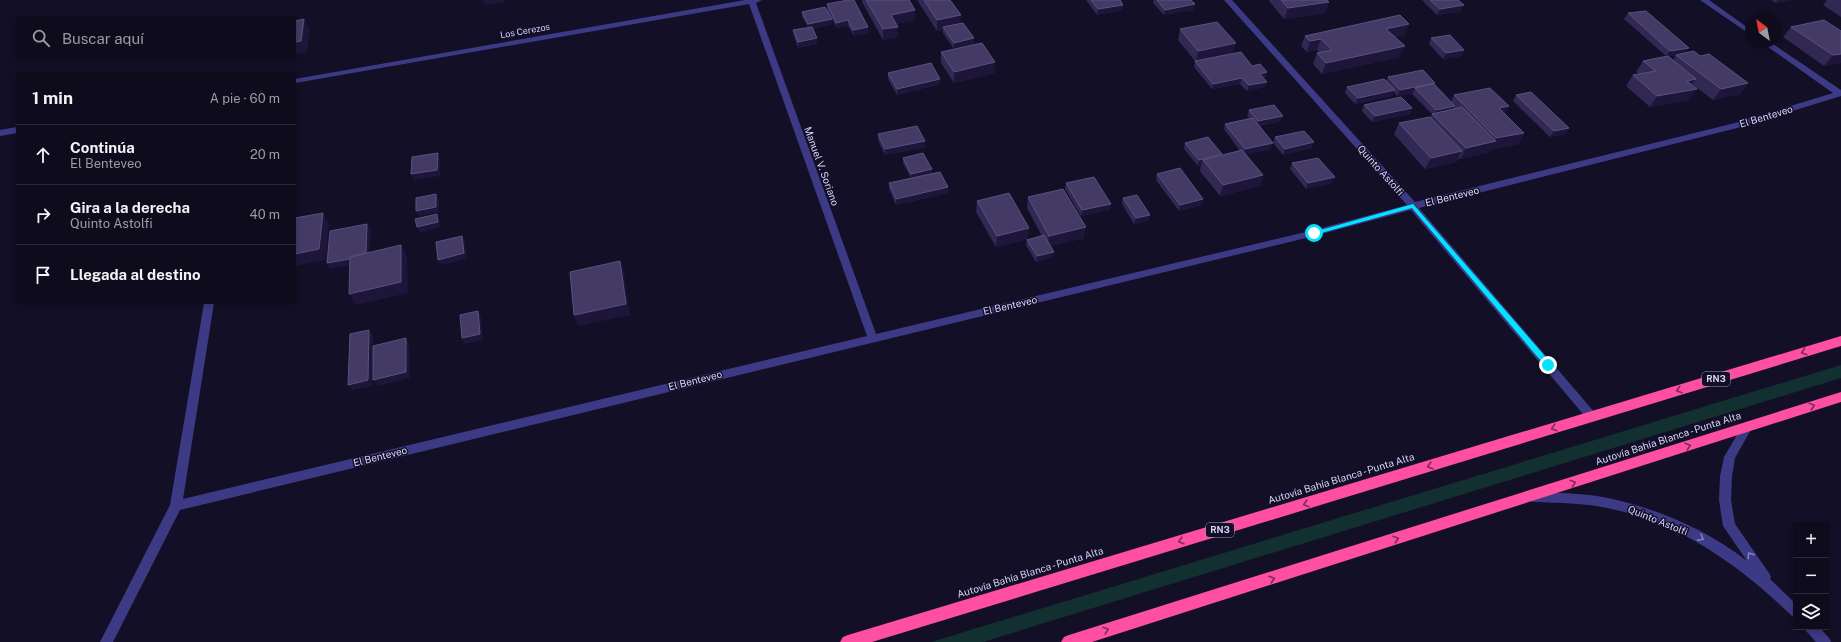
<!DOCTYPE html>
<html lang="es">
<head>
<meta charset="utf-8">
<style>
	:root { --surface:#0e0b1c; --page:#1c1929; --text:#f1f3f6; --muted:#9b9ba3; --line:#2e2b3b }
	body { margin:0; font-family:"Public Sans",sans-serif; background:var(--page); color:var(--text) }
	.controls { position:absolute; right:12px; bottom:12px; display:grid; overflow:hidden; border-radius:0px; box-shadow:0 2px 6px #0003 }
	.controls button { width:36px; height:36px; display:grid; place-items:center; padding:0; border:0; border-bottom:1px solid var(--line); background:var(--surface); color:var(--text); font:20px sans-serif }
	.compass { position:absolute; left:1745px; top:12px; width:36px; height:36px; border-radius:50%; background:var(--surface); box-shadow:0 2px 6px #0003; rotate:328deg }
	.stop { position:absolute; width:12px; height:12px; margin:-9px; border:3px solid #00e5ff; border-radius:50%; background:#fff }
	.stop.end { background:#00e5ff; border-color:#fff; box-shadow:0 1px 4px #0008 }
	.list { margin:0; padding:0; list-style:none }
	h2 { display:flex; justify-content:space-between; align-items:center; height:52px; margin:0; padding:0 16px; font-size:17px }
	h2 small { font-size:13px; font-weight:400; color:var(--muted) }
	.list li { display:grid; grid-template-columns:26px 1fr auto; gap:12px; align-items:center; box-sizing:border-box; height:60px; padding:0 16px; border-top:1px solid var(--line) }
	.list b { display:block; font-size:15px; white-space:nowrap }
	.list p { margin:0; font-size:13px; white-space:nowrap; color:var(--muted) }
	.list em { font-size:13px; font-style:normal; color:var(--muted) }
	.icon { flex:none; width:22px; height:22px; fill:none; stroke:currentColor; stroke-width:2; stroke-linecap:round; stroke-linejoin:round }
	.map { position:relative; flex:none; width:1841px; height:642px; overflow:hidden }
	.search { position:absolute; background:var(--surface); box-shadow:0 2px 6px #0003; left:16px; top:16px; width:280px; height:44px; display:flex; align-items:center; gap:10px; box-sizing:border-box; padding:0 14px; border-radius:0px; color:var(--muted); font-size:15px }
	.panel { position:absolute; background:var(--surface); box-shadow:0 2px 6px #0003; left:16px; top:72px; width:280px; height:232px; border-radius:0px }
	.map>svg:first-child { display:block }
	.green { fill:#12302f }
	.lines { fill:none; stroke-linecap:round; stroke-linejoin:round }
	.street { fill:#3d3a85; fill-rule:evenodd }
	.highway { fill:#ff4fa3; fill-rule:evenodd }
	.wall { fill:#312854 }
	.shaded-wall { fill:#1d163a }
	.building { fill:#433a66; stroke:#5a527e }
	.oneway { stroke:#7d2c5e }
	.oneway2 { stroke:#837fbc }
	.route { fill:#00e5ff }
	.labels { text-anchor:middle; stroke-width:3; stroke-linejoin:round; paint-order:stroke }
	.far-street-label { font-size:9px; fill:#d9d4ff; stroke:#130f26 }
	.shield { fill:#130f26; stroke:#9e99be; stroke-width:1 }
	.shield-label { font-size:9px; font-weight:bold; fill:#d9d4ff }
	.street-label { font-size:10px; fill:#d9d4ff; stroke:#130f26 }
</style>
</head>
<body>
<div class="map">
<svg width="1841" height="642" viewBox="0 0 1841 642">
	<rect width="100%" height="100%" fill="#130f26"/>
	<!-- green -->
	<polygon class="green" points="1841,365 1841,378 983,642 931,642"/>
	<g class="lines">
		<!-- street -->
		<g class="street">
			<polygon points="745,0 762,0 756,3 876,334 1314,230 1407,205 1224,0 1232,0 1415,202 1735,123 1833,93 1761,42 1770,42 1841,90 1841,96 1737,128 1419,208 1596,414 1597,417 1596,420 1592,421 1588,420 1411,210 1314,236 180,510 113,642 100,642 170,505 204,303 214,303 183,499 867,336 749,4 295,83 295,79"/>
			<polygon points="1700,0 1709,0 1751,30 1751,35"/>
			<polygon points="17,127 17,133 0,136 0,130"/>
			<path d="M1748,421L1752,423L1753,426L1735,458L1732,476L1731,500L1735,524L1769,573L1771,577L1770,579L1796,604V618L1792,616C1740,566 1680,522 1607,508C1583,503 1559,503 1534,502L1530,501L1528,497L1530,493L1534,492C1559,493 1583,493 1608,498C1656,508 1708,530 1747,561L1723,526L1719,500L1720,476L1724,457L1744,423Z"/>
			<polygon points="1804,627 1819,627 1829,638 1831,642 1816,642 1806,631"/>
		</g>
		<!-- highway -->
		<g class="highway">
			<polygon points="1841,336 1841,346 872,642 840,642 843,637 848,635"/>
			<polygon points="1841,392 1841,402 1092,642 1061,642 1064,637 1069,635"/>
		</g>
	</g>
	<!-- wall -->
	<g class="wall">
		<polygon points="862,0 909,0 915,10 915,20 896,24 898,27 898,37 883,40 862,2"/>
		<polygon points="917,0 950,0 961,15 954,49 943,33 943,30 937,31"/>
		<polygon points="1086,0 1120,0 1123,5 1122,10 1097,15"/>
		<polygon points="1154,0 1191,0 1195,4 1193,10 1164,15 1153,3"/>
		<polygon points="1269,0 1327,0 1329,2 1325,13 1284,19 1269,1"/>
		<polygon points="1422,0 1458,0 1461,11 1437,15"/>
		<polygon points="1771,0 1791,0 1776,3"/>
		<polygon points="1827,0 1841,0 1841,17 1823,5"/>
		<polygon points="827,4 869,33 854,36 848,26 837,28 827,10"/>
		<polygon points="802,12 832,19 832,24 812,29 817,44 798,48 794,36 793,30 808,27 802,17"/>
		<polygon points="1628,13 1689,48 1685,53 1700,56 1748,83 1740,94 1713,100 1692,84 1689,100 1650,107 1626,86 1633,75 1639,74 1636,72 1643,61 1673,60 1676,55 1680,55 1666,56 1624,19"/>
		<polygon points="1824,20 1841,63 1824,66 1783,37 1791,27"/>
		<polygon points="1180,29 1233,54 1252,66 1267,72 1265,78 1264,79 1265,87 1247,91 1240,84 1212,89 1194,67 1195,61 1178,40"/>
		<polygon points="1405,35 1394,37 1400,57 1322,74 1313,64 1317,53 1320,53 1317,50 1307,52 1301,46 1305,36"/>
		<polygon points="1431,38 1464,50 1461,56 1443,59 1429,44"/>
		<polygon points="941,52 995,73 954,83 941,63"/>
		<polygon points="888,73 940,84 897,95 888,79"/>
		<polygon points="1388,77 1435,83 1434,85 1451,102 1454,95 1505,114 1524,133 1518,144 1492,149 1490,152 1460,159 1459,158 1456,162 1425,169 1394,134 1399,123 1430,117 1432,114 1412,94 1413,93 1397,96 1394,92 1392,96 1355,104 1345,93 1347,87 1386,81"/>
		<polygon points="1516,95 1569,128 1566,134 1550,137 1513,101"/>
		<polygon points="1364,105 1410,114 1372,122 1362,111"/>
		<polygon points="1249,110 1281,121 1259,126 1271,149 1245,154 1260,186 1220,196 1200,171 1201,165 1198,166 1184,149 1185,143 1222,155 1240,151 1224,129 1225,124 1250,118 1247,116"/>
		<polygon points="878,134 925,141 925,147 885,155 878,140"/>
		<polygon points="1275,137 1312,148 1283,155 1273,143"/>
		<polygon points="903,158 932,174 948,187 948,193 896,205 889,189 889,183 911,178 903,163"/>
		<polygon points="1292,163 1335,177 1332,183 1306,189 1290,169"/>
		<polygon points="1157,174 1203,199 1202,205 1179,211 1156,180"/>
		<polygon points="1066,183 1110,210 1081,216 1065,189"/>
		<polygon points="1028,197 1084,238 1050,246 1053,257 1036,262 1026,245 1027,240 1042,236 1027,208"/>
		<polygon points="1123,198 1150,215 1148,221 1134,224 1122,204"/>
		<polygon points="977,201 1028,239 996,247 976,212"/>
	</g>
	<!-- shaded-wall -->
	<g class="shaded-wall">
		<polygon points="483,0 504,0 504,2 485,5"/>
		<polygon points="1778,0 1791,0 1776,3"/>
		<polygon points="1329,2 1325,13 1284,19 1288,8"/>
		<polygon points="1195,4 1193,10 1164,15 1165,10"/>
		<polygon points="1123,5 1122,10 1097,15 1098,9"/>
		<polygon points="1464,5 1461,11 1437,15 1440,9"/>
		<polygon points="915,10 915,20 891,25 891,15"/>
		<polygon points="961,15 960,26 943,27 943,30 937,31 937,20"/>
		<polygon points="304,19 310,30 307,52 295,54 295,42"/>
		<polygon points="832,19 832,24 809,30 808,24"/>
		<polygon points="848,20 848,26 837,28 836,23"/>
		<polygon points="1409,24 1405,35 1381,39 1386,29"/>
		<polygon points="868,27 869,33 854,36 853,30"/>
		<polygon points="898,27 898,37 883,40 883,29"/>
		<polygon points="817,38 817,44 798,48 798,42"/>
		<polygon points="974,38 974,44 954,49 954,43"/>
		<polygon points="1321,39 1317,50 1307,52 1310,41"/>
		<polygon points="1236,43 1233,54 1196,62 1198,51"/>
		<polygon points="1405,46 1400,57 1322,74 1326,63"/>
		<polygon points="1689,48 1685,54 1666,56 1670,51"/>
		<polygon points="1464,50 1461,56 1443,59 1446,53"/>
		<polygon points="1841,54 1841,63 1824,66 1833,55"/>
		<polygon points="995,62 995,73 954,83 954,72"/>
		<polygon points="1267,72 1265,78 1259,80 1260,74"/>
		<polygon points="1242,78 1240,84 1212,89 1213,84"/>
		<polygon points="940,79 940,84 897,95 897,89"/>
		<polygon points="1696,79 1688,90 1687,81"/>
		<polygon points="1267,82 1265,87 1247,91 1249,85"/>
		<polygon points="1435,83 1433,89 1415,88 1413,93 1397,96 1400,90"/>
		<polygon points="1748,83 1740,94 1713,100 1721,89"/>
		<polygon points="1697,89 1689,100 1650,107 1657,96"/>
		<polygon points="1395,90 1392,96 1355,104 1358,98"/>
		<polygon points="1455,106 1452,112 1434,116 1436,110"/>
		<polygon points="1509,106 1503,118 1499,108"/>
		<polygon points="1412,108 1410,114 1372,122 1375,116"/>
		<polygon points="1283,116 1281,121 1256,126 1258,121"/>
		<polygon points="1569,128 1566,134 1550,137 1554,131"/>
		<polygon points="1524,133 1518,144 1492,149 1490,152 1460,159 1466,148 1494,142 1496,138"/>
		<polygon points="925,141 925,147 885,155 885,149"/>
		<polygon points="1314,142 1312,148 1283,155 1285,149"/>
		<polygon points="1273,143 1271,149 1243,155 1245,149"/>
		<polygon points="1462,151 1456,162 1425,169 1431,158"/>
		<polygon points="438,153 440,159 440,176 414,180 411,174"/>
		<polygon points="1222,154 1220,160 1203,160 1201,165 1198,166 1199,160"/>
		<polygon points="932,169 932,175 911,179 911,174"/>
		<polygon points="1263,175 1260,186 1220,196 1223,185"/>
		<polygon points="1335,177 1332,183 1306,189 1308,183"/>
		<polygon points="948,187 948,193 896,205 896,199"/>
		<polygon points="436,194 439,200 439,212 419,216 416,211"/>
		<polygon points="1203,199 1202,205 1179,211 1180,205"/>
		<polygon points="1111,204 1110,210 1081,216 1082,210"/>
		<polygon points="323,213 329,224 326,260 295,266 295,254"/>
		<polygon points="437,214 439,220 441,227 420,233 417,227"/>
		<polygon points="1150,215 1148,221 1134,224 1136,218"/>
		<polygon points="367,224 371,229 369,262 330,269 327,263"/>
		<polygon points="1086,227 1084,238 1047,247 1049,236"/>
		<polygon points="1029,228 1028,239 996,247 997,236"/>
		<polygon points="462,236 465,242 467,259 441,265 438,260"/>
		<polygon points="401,245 407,256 408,293 356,305 349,294"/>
		<polygon points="1054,252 1053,257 1036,262 1037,256"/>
		<polygon points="620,261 624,272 630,315 578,326 574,315"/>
		<polygon points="478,311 481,317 483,340 465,344 462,338"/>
		<polygon points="369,330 373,335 372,386 352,390 348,385"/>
		<polygon points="406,338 409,344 410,378 377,386 373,380"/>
	</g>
	<!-- building -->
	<g class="building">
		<polygon points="848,0 854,0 868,27 853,30 848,20 836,23 827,4"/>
		<polygon points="866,0 909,0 915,10 891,15 898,27 883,29"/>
		<polygon points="924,0 950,0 961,15 937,20"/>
		<polygon points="1091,0 1120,0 1123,5 1098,9"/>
		<polygon points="1157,0 1191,0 1195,4 1165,10"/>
		<polygon points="1281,0 1327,0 1329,2 1288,8"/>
		<polygon points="1430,0 1458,0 1464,5 1440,9"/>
		<polygon points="825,7 832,19 808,24 802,12"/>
		<polygon points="1646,11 1689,48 1670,51 1628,13"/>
		<polygon points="1400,15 1409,24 1386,29 1405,46 1326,63 1317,53 1332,50 1321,39 1310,41 1305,36"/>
		<polygon points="304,19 301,41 295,42 295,21"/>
		<polygon points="1824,20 1841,31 1841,54 1833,55 1791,27"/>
		<polygon points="1217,22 1236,43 1198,51 1180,29"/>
		<polygon points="963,23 974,38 954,43 943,27"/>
		<polygon points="812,27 817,38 798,42 793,30"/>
		<polygon points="1450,35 1464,50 1446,53 1431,38"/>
		<polygon points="982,43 995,62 954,72 941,52"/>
		<polygon points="1694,51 1700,56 1709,54 1748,83 1721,89 1676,55"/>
		<polygon points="1241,52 1252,66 1260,64 1267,72 1260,74 1267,82 1249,85 1242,78 1213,84 1195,61"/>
		<polygon points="1668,56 1696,79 1687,81 1697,89 1657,96 1633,75 1656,71 1643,61"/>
		<polygon points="931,63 940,79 897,89 888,73"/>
		<polygon points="1423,70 1435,83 1400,90 1388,77"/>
		<polygon points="1384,79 1395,90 1358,98 1347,87"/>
		<polygon points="1434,84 1455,106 1436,110 1415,88"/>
		<polygon points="1490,88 1509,106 1499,108 1524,133 1496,138 1454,95"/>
		<polygon points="1531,92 1569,128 1554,131 1516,95"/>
		<polygon points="1401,97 1412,108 1375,116 1364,105"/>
		<polygon points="1274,105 1283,116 1258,121 1249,110"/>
		<polygon points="1462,107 1496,141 1466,148 1432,114"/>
		<polygon points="1430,117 1462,151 1431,158 1399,123"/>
		<polygon points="1253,118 1273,143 1245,149 1225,124"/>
		<polygon points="917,126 925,141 885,149 878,134"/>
		<polygon points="1304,131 1314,142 1285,149 1275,137"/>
		<polygon points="1208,137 1222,154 1199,160 1185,143"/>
		<polygon points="1242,150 1263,175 1223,185 1203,160"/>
		<polygon points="438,153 437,170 411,174 412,157"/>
		<polygon points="923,153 932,169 911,174 903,158"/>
		<polygon points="1318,158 1335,177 1308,183 1292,163"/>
		<polygon points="1180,168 1203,199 1180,205 1157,174"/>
		<polygon points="940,172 948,187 896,199 889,183"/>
		<polygon points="1094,177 1111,204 1082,210 1066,183"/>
		<polygon points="1063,189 1086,227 1049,236 1028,197"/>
		<polygon points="1009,193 1029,228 997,236 977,201"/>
		<polygon points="436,194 436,207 416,211 416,198"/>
		<polygon points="1137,195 1150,215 1136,218 1123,198"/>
		<polygon points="323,213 319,249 295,254 295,218"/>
		<polygon points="437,214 438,222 417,227 415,219"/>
		<polygon points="367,224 366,253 350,257 350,259 327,263 330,231"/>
		<polygon points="1044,235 1054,252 1037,256 1027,240"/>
		<polygon points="462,236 464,253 438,260 436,242"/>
		<polygon points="401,245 401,282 349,294 350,257"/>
		<polygon points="620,261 626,304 574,315 570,272"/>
		<polygon points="478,311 480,334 462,338 460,315"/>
		<polygon points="369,330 368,380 348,385 350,334"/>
		<polygon points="406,338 406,372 373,380 373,346"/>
	</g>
	<!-- one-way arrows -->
	<defs><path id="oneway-chevron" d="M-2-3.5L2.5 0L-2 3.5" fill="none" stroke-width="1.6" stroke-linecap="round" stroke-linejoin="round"/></defs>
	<g class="oneway">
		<use href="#oneway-chevron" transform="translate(1804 352) rotate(163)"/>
		<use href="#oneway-chevron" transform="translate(1679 390) rotate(163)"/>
		<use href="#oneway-chevron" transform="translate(1812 406) rotate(-18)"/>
		<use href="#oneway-chevron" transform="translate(1554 428) rotate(163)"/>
		<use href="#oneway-chevron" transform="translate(1688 446) rotate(-18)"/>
		<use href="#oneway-chevron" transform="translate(1430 466) rotate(163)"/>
		<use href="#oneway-chevron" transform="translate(1573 483) rotate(-18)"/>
		<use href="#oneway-chevron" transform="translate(1306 504) rotate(163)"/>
		<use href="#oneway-chevron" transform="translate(1396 539) rotate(-18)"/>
		<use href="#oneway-chevron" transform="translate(1181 541) rotate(163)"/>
		<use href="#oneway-chevron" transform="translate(1272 579) rotate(-18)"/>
		<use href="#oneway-chevron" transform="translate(1106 630) rotate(-17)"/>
	</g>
	<g class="oneway2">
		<use href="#oneway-chevron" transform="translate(1701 538) rotate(28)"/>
		<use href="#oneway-chevron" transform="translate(1750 555) rotate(-125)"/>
	</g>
	<!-- route -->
	<polygon class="route" points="1413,204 1551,363 1551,367 1546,367 1412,208 1314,235 1310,233"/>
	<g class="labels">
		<!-- far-street labels -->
		<g class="far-street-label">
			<text transform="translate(525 31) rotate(-10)" y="3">Los Cerezos</text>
		</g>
		<!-- shield labels -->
		<g class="shield">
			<rect x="1702" y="372" width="28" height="14" rx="3"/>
			<rect x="1206" y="523" width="28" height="14" rx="3"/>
		</g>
		<g class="shield-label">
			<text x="1716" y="382">RN3</text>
			<text x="1220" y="533">RN3</text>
		</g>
		<!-- street labels -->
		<g class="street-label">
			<text transform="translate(1766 116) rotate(-17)" y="4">El Benteveo</text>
			<text transform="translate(822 166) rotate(70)" y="4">Manuel V. Soriano</text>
			<text transform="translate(1381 170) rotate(48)" y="4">Quinto Astolfi</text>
			<text transform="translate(1452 196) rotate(-14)" y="4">El Benteveo</text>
			<text transform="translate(1010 305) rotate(-13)" y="4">El Benteveo</text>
			<text transform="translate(695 380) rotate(-14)" y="4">El Benteveo</text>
			<text transform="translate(1668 438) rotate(-18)" y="4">Autovía Bahía Blanca - Punta Alta</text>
			<text transform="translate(380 456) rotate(-14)" y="4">El Benteveo</text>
			<text transform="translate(1341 478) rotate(-17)" y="4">Autovía Bahía Blanca - Punta Alta</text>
			<text transform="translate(1658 520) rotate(22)" y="4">Quinto Astolfi</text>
			<text transform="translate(1030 572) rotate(-17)" y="4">Autovía Bahía Blanca - Punta Alta</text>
		</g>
	</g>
</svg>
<div class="controls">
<button>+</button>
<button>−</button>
<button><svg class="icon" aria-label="layers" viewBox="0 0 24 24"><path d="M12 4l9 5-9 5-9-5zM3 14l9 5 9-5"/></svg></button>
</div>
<svg class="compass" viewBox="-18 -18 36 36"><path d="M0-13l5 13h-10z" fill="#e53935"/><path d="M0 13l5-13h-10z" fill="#9b9ba3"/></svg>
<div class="stop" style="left:1314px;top:233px"></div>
<div class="stop end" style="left:1548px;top:365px"></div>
<div class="search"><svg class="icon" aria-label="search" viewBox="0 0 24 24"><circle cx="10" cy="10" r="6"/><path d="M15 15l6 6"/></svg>Buscar aquí</div>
<section class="panel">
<h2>1 min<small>A pie · 60 m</small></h2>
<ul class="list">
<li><svg class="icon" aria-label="ahead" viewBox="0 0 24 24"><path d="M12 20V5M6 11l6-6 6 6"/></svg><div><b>Continúa</b><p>El Benteveo</p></div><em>20 m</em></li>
<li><svg class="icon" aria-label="right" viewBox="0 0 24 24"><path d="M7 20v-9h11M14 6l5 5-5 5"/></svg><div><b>Gira a la derecha</b><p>Quinto Astolfi</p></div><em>40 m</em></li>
<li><svg class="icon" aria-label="arrive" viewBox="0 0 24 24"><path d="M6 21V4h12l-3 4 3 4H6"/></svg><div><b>Llegada al destino</b></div></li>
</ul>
</section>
</div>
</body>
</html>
